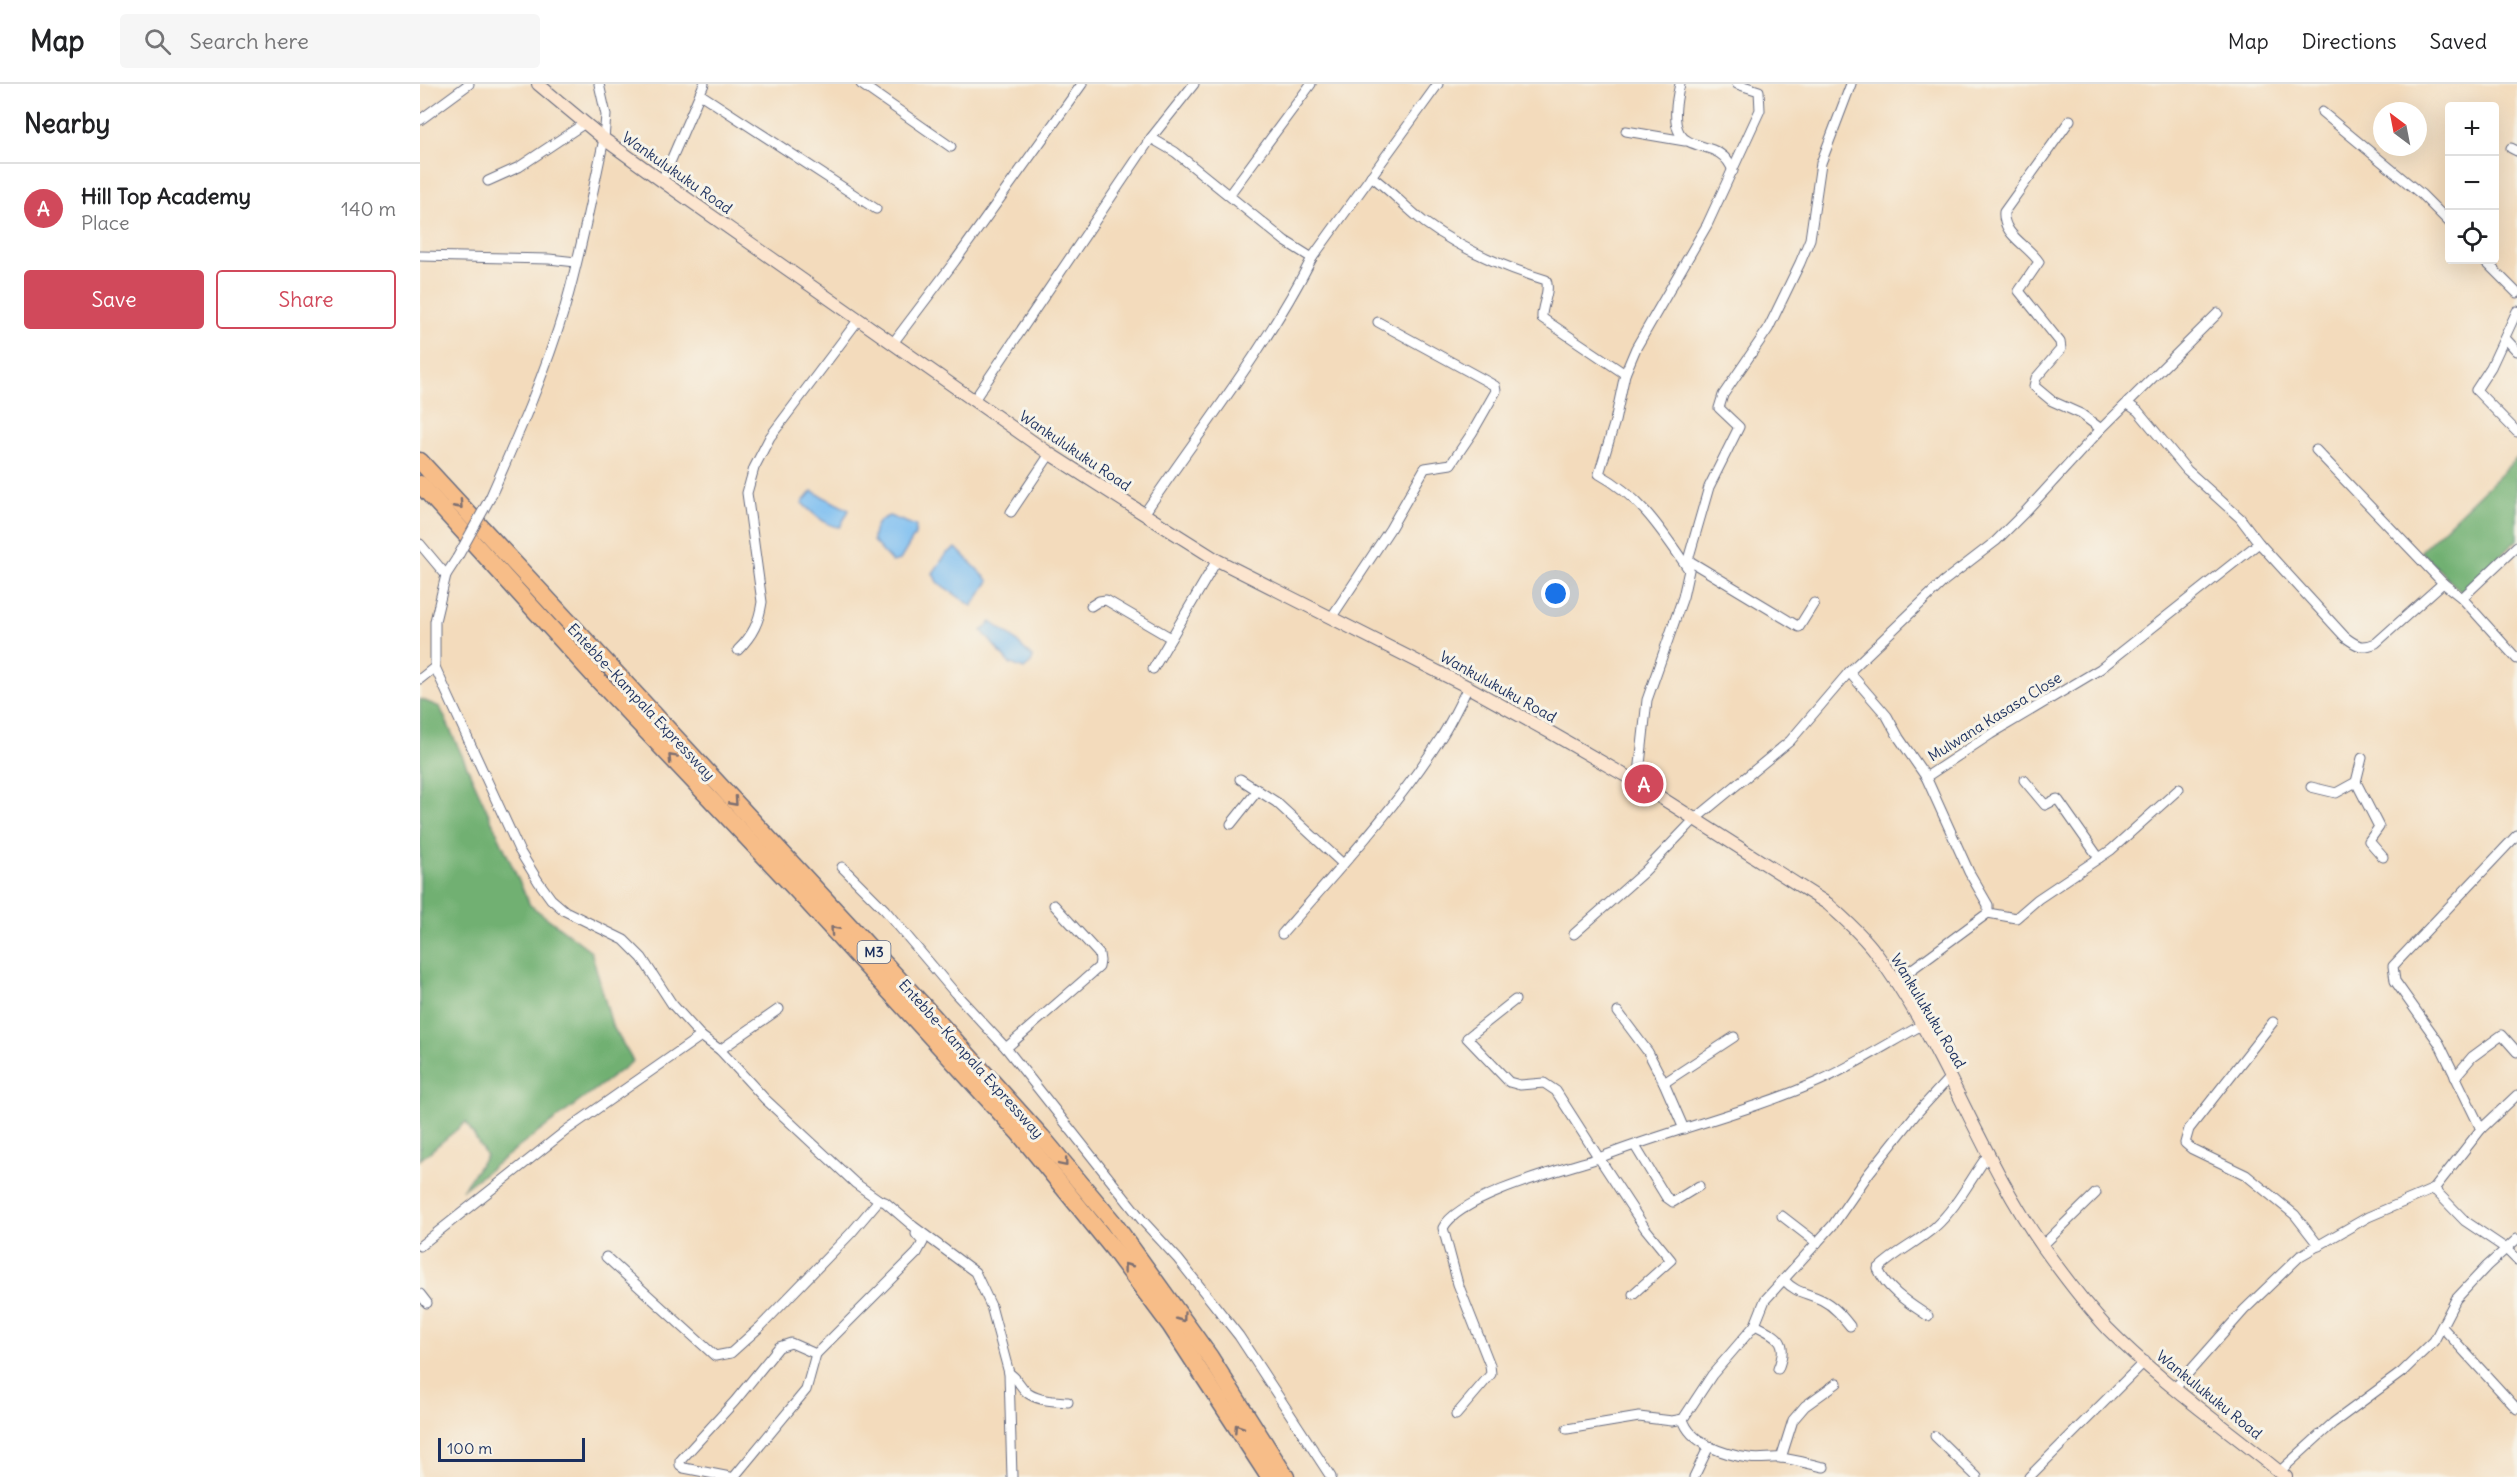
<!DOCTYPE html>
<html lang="en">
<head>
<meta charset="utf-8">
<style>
	:root { --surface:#fff; --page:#f6f6f6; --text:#202124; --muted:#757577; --line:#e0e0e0; --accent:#d1495b }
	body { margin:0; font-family:Delius,sans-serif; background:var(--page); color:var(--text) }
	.controls { position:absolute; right:18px; top:18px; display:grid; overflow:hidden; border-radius:6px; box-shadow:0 6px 24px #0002 }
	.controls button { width:54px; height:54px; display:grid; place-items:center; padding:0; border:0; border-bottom:2px solid var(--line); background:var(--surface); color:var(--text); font:30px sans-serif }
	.compass { position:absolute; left:1953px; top:18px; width:54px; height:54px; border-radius:50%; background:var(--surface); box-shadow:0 6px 24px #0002; rotate:328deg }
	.scale { position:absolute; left:18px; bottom:15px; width:147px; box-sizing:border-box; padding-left:6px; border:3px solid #1b2f5e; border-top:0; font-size:16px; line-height:21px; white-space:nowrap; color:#1b2f5e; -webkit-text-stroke:4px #f7f3e8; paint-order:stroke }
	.you { position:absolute; left:1136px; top:510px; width:21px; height:21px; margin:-15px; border:4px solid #fff; border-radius:50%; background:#1a73e8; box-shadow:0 0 0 9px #1a73e833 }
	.badge { display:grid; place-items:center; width:39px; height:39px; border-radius:50%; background:var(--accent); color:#fff; font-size:20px; font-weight:700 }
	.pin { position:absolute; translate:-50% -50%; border:3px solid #fff; box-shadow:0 2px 6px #0006 }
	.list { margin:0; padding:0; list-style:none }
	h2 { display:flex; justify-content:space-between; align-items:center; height:78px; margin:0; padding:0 24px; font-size:26px }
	h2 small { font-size:20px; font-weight:400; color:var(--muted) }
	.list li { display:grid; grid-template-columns:39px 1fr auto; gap:18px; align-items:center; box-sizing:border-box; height:90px; padding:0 24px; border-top:2px solid var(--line) }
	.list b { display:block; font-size:22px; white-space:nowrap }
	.list p { margin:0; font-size:20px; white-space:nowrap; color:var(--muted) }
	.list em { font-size:20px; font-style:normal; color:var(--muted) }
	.actions { display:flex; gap:12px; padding:18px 24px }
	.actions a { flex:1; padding:14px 0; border:2px solid var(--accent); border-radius:6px; text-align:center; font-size:21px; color:var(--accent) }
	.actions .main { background:var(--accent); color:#fff }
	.icon { flex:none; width:33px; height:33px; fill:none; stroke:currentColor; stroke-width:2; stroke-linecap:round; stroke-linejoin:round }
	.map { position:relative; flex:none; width:2097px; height:1393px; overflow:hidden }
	header { display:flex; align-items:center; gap:36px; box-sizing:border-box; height:84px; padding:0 30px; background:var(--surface); border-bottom:2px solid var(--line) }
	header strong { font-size:28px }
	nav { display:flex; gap:33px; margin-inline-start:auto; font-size:21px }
	.search { width:420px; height:54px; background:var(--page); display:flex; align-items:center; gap:15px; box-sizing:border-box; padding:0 21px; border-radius:6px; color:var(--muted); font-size:22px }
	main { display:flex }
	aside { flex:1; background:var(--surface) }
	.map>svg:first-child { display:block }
	.forest { fill:#71b072; stroke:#467068; stroke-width:1.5 }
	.water { fill:#7cbef1; stroke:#4c76a8; stroke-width:1.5 }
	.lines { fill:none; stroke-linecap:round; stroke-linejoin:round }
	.minor-casing { stroke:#676b7f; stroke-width:11 }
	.secondary-casing { stroke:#676b7f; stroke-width:14 }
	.motorway-casing { stroke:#676b7f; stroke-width:19 }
	.minor { stroke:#fff; stroke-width:9 }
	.secondary { stroke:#fce5cf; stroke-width:12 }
	.motorway { stroke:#f7bd88; stroke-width:16 }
	.minor-bridge-casing { stroke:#676b7f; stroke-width:11; stroke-linecap:butt }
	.minor-bridge { stroke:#fff; stroke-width:9 }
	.oneway { stroke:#7e6f71 }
	.labels { text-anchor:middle; stroke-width:6; stroke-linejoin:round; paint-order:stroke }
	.shield { fill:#f7f3e8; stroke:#5d6a87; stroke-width:1.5 }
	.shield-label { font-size:14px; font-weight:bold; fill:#1b2f5e }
	.street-label { font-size:15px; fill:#1b2f5e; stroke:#f7f3e8 }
</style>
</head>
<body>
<header>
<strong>Map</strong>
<div class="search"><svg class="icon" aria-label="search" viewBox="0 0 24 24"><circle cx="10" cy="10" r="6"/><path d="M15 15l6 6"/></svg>Search here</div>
<nav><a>Map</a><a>Directions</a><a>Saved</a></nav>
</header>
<main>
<aside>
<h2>Nearby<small></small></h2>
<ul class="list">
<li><span class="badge">A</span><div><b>Hill Top Academy</b><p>Place</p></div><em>140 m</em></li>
</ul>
<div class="actions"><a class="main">Save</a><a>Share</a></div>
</aside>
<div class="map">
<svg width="2097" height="1393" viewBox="0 0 2097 1393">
	<rect width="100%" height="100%" fill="#f7f3e8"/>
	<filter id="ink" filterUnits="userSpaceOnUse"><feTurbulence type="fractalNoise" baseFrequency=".0167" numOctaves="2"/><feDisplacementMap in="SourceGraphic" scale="12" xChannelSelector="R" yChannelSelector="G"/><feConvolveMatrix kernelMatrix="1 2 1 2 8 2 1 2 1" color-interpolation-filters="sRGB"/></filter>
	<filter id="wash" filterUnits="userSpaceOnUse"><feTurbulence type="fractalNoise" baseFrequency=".008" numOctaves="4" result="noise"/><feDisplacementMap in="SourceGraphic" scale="24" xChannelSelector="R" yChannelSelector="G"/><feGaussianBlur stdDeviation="1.35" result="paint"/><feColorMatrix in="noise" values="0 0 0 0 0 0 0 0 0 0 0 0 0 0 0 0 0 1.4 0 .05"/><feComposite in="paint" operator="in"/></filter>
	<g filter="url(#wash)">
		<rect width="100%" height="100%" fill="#f3dbbc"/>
		<!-- forest -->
		<g class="forest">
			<polygon points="2097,374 2097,456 2041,508 2001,467"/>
			<polygon points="0,615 20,623 110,821 171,867 192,941 213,977 42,1106 66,1072 46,1038 0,1076"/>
		</g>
		<!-- water -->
		<g class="water">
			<path d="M392,407L429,426L420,443C406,443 392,428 382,419Z"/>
			<path d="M469,432L496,442L495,451L480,476L472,478L453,457C453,444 456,437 469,432Z"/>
			<polygon points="536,464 569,497 552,522 517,498 513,489 527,469"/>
			<polygon points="571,538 593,554 613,574 611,579 604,585 589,579 562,547"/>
		</g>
	</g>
	<g filter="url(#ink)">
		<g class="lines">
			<defs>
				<g id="minor">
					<polyline points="441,0 531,63"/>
					<path d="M1260,0C1239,86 1297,43 1313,87"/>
					<polyline points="280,10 456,125"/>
					<polyline points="1902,28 2001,110 2030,139"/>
					<polyline points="0,36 49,0"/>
					<path d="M1650,36L1584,128C1582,151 1608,161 1619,178L1599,207L1640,258L1641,265L1616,294L1614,302L1632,317L1661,330L1681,345"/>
					<polyline points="1206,47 1265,57"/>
					<polyline points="731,54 755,68 865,157 892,174 1018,0"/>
					<polyline points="2091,64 2097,67"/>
					<path d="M951,92C970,106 986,124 1004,138C1041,165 1083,183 1126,196C1131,207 1121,222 1122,234L1205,290"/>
					<polyline points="68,97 99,83 165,39"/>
					<polyline points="242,97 284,0"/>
					<polyline points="809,111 891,0"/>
					<polyline points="0,172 129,175 156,178"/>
					<polyline points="2064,176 2097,209"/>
					<polyline points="2097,227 2071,283 2056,306 2097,348"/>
					<polyline points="2085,254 2097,267"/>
					<polyline points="473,259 535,177 662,0"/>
					<polyline points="554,316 731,54 774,0"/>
					<path d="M1708,320L1718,327L1767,386L1820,434L1839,459L1925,553C1937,562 1942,565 1956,559L2023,499"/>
					<polyline points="1896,366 2023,499 2042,514 2097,575"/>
					<path d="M70,414C98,351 125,290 145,223C161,168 172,111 184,55L186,31L179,0"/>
					<polyline points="591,428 630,370"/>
					<path d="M724,430C780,347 847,263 892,174"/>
					<polyline points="0,460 26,491 15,537 15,583 99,766 118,797 131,815 145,827 204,856 222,874 252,920 281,952 300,966 345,1015 435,1099 459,1116 465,1118 493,1142 555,1188 571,1222 589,1289 592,1393"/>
					<polyline points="1268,476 1379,543 1394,519"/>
					<polyline points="1269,484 1268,476 1289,403 1319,343 1299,324 1303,311 1348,245 1380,179 1390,155 1401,79 1431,0"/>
					<polyline points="26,491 37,474"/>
					<polyline points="2042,514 2097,462"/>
					<polyline points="671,522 679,517 686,516 751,554"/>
					<polyline points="911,534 970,445 1005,384 1031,380 1052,349 1076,307 1075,302 1068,298 958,238"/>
					<path d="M318,566C333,551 339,538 342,518L327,409L334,384L350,353L439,235"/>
					<polyline points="733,585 797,476"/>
					<polyline points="1429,588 1467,632 1479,654 1506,693"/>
					<polyline points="0,595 15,583"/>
					<polyline points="1942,674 1936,698 1959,743 1949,757 1963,773"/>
					<polyline points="820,695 856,718 923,780"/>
					<polyline points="1604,696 1625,721 1637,715 1639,717 1679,774"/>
					<path d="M1218,699L1227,616L1263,513L1269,486C1242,447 1221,413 1179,390L1195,337L1205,290L1216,264L1287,141L1340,26L1339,7L1317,0"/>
					<polyline points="1891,703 1916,709 1936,698"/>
					<polyline points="811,740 838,706"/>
					<polyline points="422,783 465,826 535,909 586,964 722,1136 758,1175 819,1252 911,1393"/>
					<polyline points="1568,829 1568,821 1549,788 1506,693 1571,650 1680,585 1839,459"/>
					<polyline points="1568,829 1596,834 1618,815 1691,766 1759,705"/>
					<path d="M862,850C918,786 977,723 1022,652C1032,636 1040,619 1048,603"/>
					<polyline points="1154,850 1224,788 1274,736 1370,657 1429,588 1524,497 1576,457 1606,427 1681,345 1798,229"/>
					<polyline points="1476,897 1568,829"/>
					<path d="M1095,916L1047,954L1089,998L1100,1001L1124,999L1136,1007L1179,1074C1250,1046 1326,1029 1397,998C1433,982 1467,960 1502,941"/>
					<polyline points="1198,928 1228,968 1244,999 1264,1045"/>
					<polyline points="1853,938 1769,1045 1765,1059 1772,1065 1826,1091 1875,1131 1899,1162"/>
					<polyline points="586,964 679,883 680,877 679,870 634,821"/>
					<polyline points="300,966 359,925"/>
					<polyline points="2035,993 2052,973 2082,951 2097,968"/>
					<polyline points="1244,999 1314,953"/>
					<polyline points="2061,1045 2019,959 1975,897 1973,882 2097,751"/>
					<polyline points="1215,1062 1246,1113 1253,1118 1279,1102"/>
					<polyline points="2014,1105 2045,1137 2085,1164 2097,1176"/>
					<polyline points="1362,1132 1397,1159"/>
					<polyline points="0,1162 148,1045 281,952"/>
					<polyline points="1622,1162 1676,1109"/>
					<polyline points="186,1173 295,1272 311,1269 341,1242 431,1149 459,1116"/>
					<path d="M1364,1196C1377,1210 1386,1208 1402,1216C1414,1222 1422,1232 1430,1242"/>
					<polyline points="0,1210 7,1219"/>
					<path d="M1508,1232C1489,1219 1467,1206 1458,1185C1475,1168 1497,1159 1515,1143C1537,1123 1551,1094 1568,1071"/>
					<path d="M1335,1241C1359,1253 1369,1257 1358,1285"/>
					<polyline points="2022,1243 2097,1325"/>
					<path d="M589,1289C599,1295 601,1305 609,1310C620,1317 635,1317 648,1318"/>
					<polyline points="1755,1304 1824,1226 1880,1172 1948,1133 2014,1105 2061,1045 2097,1011"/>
					<path d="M1036,1331L1071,1290L1070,1281L1038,1200L1023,1144C1039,1112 1144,1085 1179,1074L1225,1144L1251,1176L1213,1210"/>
					<path d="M1263,1335C1270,1360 1306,1371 1329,1374C1340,1376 1351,1373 1362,1374C1376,1376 1390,1380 1404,1383"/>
					<polyline points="1147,1345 1219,1333 1252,1337 1263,1335 1292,1291 1335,1241 1345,1216 1413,1141 1449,1089 1496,1030 1530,993"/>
					<polyline points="1515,1352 1557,1393"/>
					<polyline points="1361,1374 1373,1336 1385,1322 1417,1299"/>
					<polyline points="1859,1388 1913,1339 1982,1288 2014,1257 2036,1215 2067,1182 2097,1155"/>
					<polyline points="310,1393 264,1384 260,1381 260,1377 315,1317 359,1263 371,1259 396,1270 497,1169 503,1158 496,1150"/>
					<polyline points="314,1393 386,1306 396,1270"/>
					<polyline points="1274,1393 1289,1362"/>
					<polyline points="1609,1393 1725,1277"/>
				</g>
				<path id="secondary" d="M118,0L184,55L242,97L630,370L724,430L797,476L1048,603L1133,650L1218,699L1408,820C1424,835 1442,850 1455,868C1524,959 1558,1070 1623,1163C1643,1191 1665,1220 1688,1245C1742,1300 1807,1344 1866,1393"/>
				<g id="motorway">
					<polyline points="0,377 512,931 622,1053 693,1138 790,1273 866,1393"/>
					<polyline points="0,400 179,597 383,813 598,1048 694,1166 750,1241 849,1393"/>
				</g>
			</defs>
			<!-- minor casing -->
			<use href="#minor" class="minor-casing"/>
			<!-- secondary casing -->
			<use href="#secondary" class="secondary-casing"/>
			<!-- motorway casing -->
			<use href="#motorway" class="motorway-casing"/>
			<!-- minor -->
			<use href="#minor" class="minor"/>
			<!-- secondary -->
			<use href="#secondary" class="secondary"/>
			<!-- motorway -->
			<use href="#motorway" class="motorway"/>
			<defs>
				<polyline id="minor-bridge" points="37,474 70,414"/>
			</defs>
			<!-- minor-bridge casing -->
			<use href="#minor-bridge" class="minor-bridge-casing"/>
			<!-- minor-bridge -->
			<use href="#minor-bridge" class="minor-bridge"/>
		</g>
		<!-- one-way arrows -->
		<defs><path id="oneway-chevron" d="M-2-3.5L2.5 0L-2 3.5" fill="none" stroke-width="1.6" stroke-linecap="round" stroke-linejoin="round" transform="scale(1.5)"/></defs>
		<g class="oneway">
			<use href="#oneway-chevron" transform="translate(39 421) rotate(48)"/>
			<use href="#oneway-chevron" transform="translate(252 674) rotate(-133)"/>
			<use href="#oneway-chevron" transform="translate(314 718) rotate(48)"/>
			<use href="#oneway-chevron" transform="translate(414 846) rotate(-132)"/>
			<use href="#oneway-chevron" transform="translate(644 1079) rotate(50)"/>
			<use href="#oneway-chevron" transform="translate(707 1183) rotate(-127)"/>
			<use href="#oneway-chevron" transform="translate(762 1234) rotate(54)"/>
			<use href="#oneway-chevron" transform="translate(818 1344) rotate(-123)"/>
		</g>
	</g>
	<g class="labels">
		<!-- shield labels -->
		<rect class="shield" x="437.5" y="857" width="33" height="22" rx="4.5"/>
		<g class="shield-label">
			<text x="454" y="873">M3</text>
		</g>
		<!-- street labels -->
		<g class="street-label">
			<text transform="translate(257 89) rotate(35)" y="5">Wankulukuku Road</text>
			<text transform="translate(655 367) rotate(34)" y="5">Wankulukuku Road</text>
			<text transform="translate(1078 603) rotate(29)" y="5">Wankulukuku Road</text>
			<text transform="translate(221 618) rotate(47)" y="5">Entebbe–Kampala Expressway</text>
			<text transform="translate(1575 633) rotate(-32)" y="5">Mulwana Kasasa Close</text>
			<text transform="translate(1508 927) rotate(59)" y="5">Wankulukuku Road</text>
			<text transform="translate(551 975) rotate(48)" y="5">Entebbe–Kampala Expressway</text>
			<text transform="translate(1789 1311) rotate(39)" y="5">Wankulukuku Road</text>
		</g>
	</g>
</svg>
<div class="controls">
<button>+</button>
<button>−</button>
<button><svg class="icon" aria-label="locate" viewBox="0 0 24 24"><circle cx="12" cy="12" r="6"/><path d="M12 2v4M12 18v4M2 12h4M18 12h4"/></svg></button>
</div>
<svg class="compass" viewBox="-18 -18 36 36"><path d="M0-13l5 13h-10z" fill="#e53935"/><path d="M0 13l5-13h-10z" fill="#757577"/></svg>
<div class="scale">100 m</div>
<div class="you"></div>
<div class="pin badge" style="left:1224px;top:700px">A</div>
</div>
</main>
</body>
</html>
